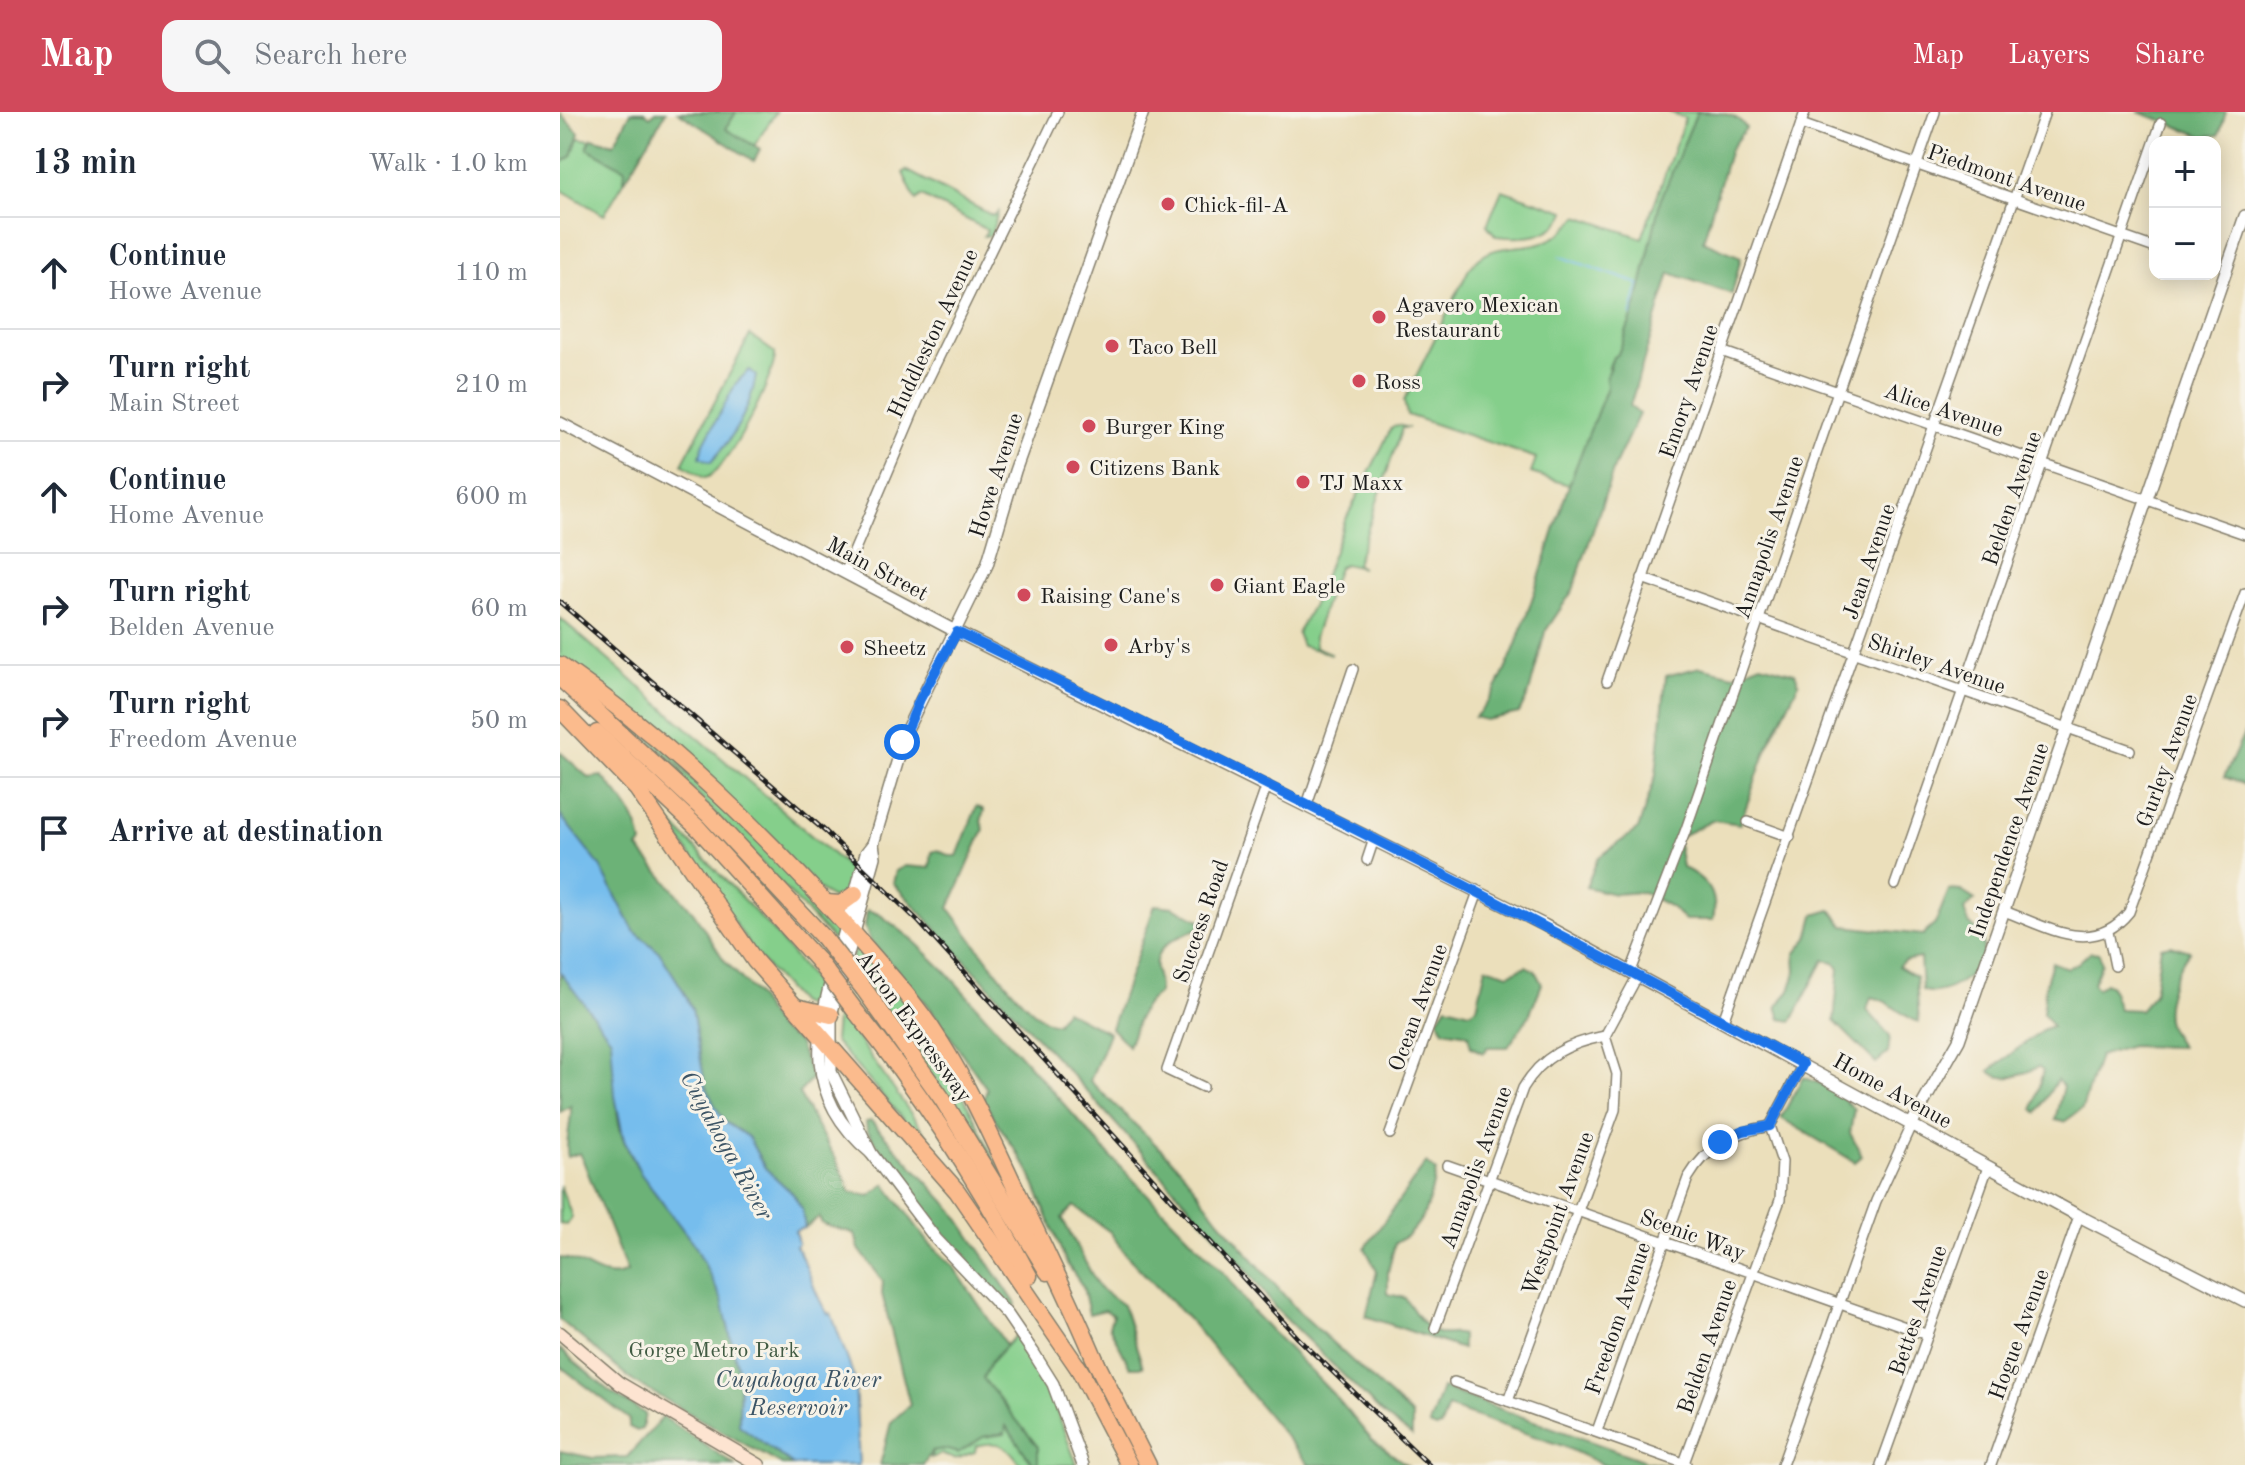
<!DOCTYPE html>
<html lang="en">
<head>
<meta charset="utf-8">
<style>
	:root { --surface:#fff; --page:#f6f6f7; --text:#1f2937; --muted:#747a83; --line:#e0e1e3; --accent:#d1495b }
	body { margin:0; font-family:"Old Standard TT",serif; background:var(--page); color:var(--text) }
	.controls { position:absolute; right:24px; top:24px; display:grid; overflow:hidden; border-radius:16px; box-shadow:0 4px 20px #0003 }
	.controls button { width:72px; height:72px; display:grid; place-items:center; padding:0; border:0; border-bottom:2px solid var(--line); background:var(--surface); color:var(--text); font:40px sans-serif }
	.stop { position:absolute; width:24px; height:24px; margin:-18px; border:6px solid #1a73e8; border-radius:50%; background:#fff }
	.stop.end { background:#1a73e8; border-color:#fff; box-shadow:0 2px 8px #0008 }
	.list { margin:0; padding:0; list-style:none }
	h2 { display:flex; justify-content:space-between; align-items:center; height:104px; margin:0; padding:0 32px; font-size:34px }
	h2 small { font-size:26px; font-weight:400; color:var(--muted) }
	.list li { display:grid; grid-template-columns:52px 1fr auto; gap:24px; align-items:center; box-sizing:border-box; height:112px; padding:0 32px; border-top:2px solid var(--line) }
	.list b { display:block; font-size:30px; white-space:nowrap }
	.list p { margin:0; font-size:26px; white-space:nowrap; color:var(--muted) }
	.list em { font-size:26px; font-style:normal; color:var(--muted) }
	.icon { flex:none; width:44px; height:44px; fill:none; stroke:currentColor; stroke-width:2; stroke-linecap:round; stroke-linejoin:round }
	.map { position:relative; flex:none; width:1685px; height:1353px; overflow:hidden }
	header { display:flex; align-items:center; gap:48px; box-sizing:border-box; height:112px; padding:0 40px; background:var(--accent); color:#fff }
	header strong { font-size:38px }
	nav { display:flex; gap:44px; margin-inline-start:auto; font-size:28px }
	.search { width:560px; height:72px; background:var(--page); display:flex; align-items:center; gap:20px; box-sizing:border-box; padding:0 28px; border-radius:16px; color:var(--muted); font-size:30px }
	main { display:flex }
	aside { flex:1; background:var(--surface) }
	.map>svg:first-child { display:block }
	.green { fill:#85cf8b; stroke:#507654; stroke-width:2 }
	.forest { fill:#6cb277; stroke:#44674a; stroke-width:2 }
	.water { fill:#76bded; stroke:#496c84; stroke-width:2 }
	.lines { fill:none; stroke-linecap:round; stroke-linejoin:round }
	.stream { stroke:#76bded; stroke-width:2 }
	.minor-casing { stroke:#847e6c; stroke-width:12 }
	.tertiary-casing { stroke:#847e6c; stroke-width:14 }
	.secondary-casing { stroke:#847e6c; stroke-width:15 }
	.motorway-casing { stroke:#847e6c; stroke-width:19 }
	.minor { stroke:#fff; stroke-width:9 }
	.tertiary { stroke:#fff; stroke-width:11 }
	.secondary { stroke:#fde4d1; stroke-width:12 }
	.motorway { stroke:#fbbb8d; stroke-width:16 }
	.rail-casing { stroke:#1c1c1c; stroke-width:5 }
	.rail { stroke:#f7f3e8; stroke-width:2; stroke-dasharray:6; stroke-linecap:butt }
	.motorway-bridge-casing { stroke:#847e6c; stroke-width:19; stroke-linecap:butt }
	.motorway-bridge { stroke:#fbbb8d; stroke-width:16 }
	.route { stroke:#1a73e8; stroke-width:10 }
	.poi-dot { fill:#d1495b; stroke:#f7f3e8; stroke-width:3 }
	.labels { text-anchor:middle; stroke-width:6; stroke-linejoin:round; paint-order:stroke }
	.street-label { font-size:22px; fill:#1c1c1c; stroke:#f7f3e8 }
	.poi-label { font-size:22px; fill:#1c1c1c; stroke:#f7f3e8; text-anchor:start }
	.park-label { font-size:22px; fill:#415b43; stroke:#f7f3e8 }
	.water-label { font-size:24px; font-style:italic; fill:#3c5465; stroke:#f7f3e8 }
</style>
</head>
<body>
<header>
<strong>Map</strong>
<div class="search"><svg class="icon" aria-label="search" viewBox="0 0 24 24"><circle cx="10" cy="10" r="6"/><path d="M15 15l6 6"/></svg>Search here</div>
<nav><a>Map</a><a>Layers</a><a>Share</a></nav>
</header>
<main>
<aside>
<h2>13 min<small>Walk · 1.0 km</small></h2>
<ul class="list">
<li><svg class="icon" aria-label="ahead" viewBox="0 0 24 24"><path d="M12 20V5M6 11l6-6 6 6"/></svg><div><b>Continue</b><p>Howe Avenue</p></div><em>110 m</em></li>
<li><svg class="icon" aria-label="right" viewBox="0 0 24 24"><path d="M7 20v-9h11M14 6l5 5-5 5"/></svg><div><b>Turn right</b><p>Main Street</p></div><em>210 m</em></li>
<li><svg class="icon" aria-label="ahead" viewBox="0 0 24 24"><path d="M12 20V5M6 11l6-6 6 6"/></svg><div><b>Continue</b><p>Home Avenue</p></div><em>600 m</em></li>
<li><svg class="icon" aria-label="right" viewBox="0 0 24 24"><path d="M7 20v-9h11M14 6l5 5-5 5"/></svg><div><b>Turn right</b><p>Belden Avenue</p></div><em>60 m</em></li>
<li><svg class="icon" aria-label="right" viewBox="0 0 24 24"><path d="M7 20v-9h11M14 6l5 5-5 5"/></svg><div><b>Turn right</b><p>Freedom Avenue</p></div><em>50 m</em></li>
<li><svg class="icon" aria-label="arrive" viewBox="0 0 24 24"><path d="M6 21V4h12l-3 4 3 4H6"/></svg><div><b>Arrive at destination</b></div></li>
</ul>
</aside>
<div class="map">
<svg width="1685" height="1353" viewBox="0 0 1685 1353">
	<rect width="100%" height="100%" fill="#f7f3e8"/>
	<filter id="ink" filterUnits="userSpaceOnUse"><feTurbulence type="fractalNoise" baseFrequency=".0125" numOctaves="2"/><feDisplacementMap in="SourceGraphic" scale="16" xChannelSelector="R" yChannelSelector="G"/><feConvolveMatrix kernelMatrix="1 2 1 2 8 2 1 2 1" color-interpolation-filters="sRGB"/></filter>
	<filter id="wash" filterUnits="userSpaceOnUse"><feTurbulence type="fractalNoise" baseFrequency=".006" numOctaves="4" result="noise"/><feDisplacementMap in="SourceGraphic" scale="32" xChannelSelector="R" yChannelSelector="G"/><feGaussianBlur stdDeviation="1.8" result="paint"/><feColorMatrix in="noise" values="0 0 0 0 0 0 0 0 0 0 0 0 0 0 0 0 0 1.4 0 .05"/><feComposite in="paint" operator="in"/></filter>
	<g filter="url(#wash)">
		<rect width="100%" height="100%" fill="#ebdfbb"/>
		<!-- green -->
		<g class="green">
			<polygon points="176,0 216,0 194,34 165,17"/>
			<path d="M1109,0H1137L1100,89L1078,189L1058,242C1047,249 1047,264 1047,275L1009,373L971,361L976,346L847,303L844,289L909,157C940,116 980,155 1018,104L1082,126L1125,6Z"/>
			<polygon points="18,26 31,28 28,35 66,57 64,70 44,103 0,77 0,52 12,44"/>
			<polygon points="346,58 433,104 438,100 431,123 424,124 427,118 362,84 356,89 343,61"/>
			<path d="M942,78L1005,99V102C991,127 962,127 936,124L927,113Z"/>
			<path d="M190,223L215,241C217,261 164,367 144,366L122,352Z"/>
			<polygon points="837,313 849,316 842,316 796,452 802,456 784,452 778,455 754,525 755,535 772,542 742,534 737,521 756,487 785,409 831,317"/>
			<polygon points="0,506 284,752 292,760 282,786 274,787 262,780 0,547"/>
			<polygon points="73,615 209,737 279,814 274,829 134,679 71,619"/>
			<polygon points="105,704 214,820 262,879 257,897 239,891 195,842"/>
			<path d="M295,834C365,901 399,971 439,1058L291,850Z"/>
			<polygon points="277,897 402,1074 274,929"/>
			<polygon points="0,1073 12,1105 6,1113 0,1112"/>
			<path d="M456,1223L493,1289L517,1353H461C447,1332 440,1328 416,1334L415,1340C398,1344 402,1351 381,1342L371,1346L372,1339L384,1337L398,1341L423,1325L445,1322L446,1312L472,1351L478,1335L422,1266L430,1251Z"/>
		</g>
		<!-- forest -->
		<g class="forest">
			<polygon points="71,0 84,0 90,5 96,0 106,0 64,70 65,57 27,36 32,26 54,32"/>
			<polygon points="118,0 176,0 166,17 200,37 194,49"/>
			<path d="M1137,0C1158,0 1177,0 1186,16L1170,37L1143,129L1181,145L1172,182L1110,161L1070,294L1079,302L1055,353L1013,478L985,520L969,581L959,601L926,608L914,605C952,578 990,423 1009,373C1021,340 1035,307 1047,275L1046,266L1053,245L1058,242L1078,189L1100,89Z"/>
			<polygon points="1578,0 1666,0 1659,23 1643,24"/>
			<polygon points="0,1 19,21 12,44 0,52"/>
			<path d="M1201,552L1235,561L1239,571L1207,636L1180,712L1154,708L1117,726L1122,755C1146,767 1159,780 1153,808H1125L1111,795L1083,780L1054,782L1026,775L1038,746L1078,717L1096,663L1106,564L1140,555L1174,563Z"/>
			<polygon points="1685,620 1685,673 1664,665"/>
			<path d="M0,640L29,666L42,664C61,686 78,703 82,732L78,736L134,801L164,848L195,881L217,916L238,930L252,967L239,981C254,1015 279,1045 290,1080L310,1084L325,1072L369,1131L393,1154L446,1233L430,1251L423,1266L478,1335V1352L472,1351L446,1314L445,1321L423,1325L398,1341L384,1337L372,1339L363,1353H320L331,1310L350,1293L322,1182L323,1169L299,1137L295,1122L262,1112L259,1105L245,1116L242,1097L233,1082L205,1056L188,1025L165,1010L154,992L145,973L132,897L121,875L99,840L74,819L40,754L0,703Z"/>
			<path d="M417,694L424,698L421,710L424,717L389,796C405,817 473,917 497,911L505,898L549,921L530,969L620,1056L659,1108L736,1197L852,1304V1324L826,1305L716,1197L686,1157L522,974L333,771L336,759L345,754L370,756L372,740L378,738L389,744H397Z"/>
			<path d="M1389,778L1401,779L1415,788L1404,798L1409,811L1423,824C1423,829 1424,838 1423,843C1416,864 1383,887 1362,878L1360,846L1344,849L1338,854L1356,865L1359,910C1340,904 1331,888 1311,885L1307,898L1330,924L1328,941L1316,951L1274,909L1279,857L1274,850L1264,848L1232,909L1221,907L1217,894L1230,879L1236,860L1235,842L1248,826L1254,803L1271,798L1284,814L1363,823L1375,812Z"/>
			<path d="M595,793L613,795L640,808L641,815C624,824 601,828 596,849C594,859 600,870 599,881C577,895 578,912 568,934L551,916Z"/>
			<polygon points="307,798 319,802 352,827 387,861 551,1045 665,1162 692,1199 776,1285 811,1327 847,1353 749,1353 632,1211 566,1143 550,1120 514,1094 502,1106 539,1176 563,1193 583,1255 570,1255 549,1214 553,1203 545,1198 529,1202 523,1175 506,1150 468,1057 423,989 427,977 367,892 310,829 305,815"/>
			<path d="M1610,833L1630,839C1616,856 1602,891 1608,912C1610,920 1617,928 1621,935L1571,934L1539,944L1522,997L1504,1010L1495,1008L1503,974L1497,968L1477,1001L1473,997L1483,959L1478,955C1463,962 1444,972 1429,959L1482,918L1492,914L1483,901L1485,874L1492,850L1507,856L1517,852L1530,840L1539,841L1542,851L1533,871L1537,877L1545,871L1551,874L1559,897L1580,898L1594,882L1601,835Z"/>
			<polygon points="966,854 975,859 982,872 969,904 948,935 928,935 923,941 911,935 908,922 884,918 878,907 887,894 910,900 917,895 926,855 949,862"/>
			<path d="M0,860C15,879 45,904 51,928C60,962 51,998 65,1031C83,1072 113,1101 137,1137C170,1187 183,1254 179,1313L233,1353H222L74,1270L0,1208V1146C25,1146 41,1173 67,1160L20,1041L8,1045C4,1035 12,1009 11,994L0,1000Z"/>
			<polygon points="1243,965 1272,976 1294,997 1290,1021 1302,1044 1295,1050 1221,1006"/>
			<polygon points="311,1009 393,1098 456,1192 454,1198 432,1179 376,1118 307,1018 306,1010"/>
			<path d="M866,1051L876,1059C870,1089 864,1117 835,1131L828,1160V1182L845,1186C856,1201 863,1218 882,1222C889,1223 894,1220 902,1223V1237L806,1204L817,1159L805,1136Z"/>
			<polygon points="0,1237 49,1279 85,1302 82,1317 77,1319 69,1315 69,1307 0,1254"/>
			<polygon points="882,1276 1085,1349 1108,1353 1043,1353 1003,1334 888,1295 881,1314 876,1316 869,1313"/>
			<polygon points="103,1305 175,1353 0,1353 0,1339 33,1346 67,1345"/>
		</g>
		<!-- water -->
		<g class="water">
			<path d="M189,258L196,264C191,295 173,327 151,350L140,345L142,335L176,271Z"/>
			<path d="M0,703L40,754L74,819L99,840L121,875L132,897L145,973L154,992L165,1010L188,1025L205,1056L233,1082L242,1097L245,1116L235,1119L238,1131L235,1134C250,1153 251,1179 268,1202L271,1201L295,1268L299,1353H233L179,1313L180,1266L162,1188L136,1135L81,1062L64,1028L55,984L51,927L0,860Z"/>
		</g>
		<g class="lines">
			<!-- stream -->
			<polyline class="stream" points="999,144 1079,172 1071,204"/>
		</g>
	</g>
	<g filter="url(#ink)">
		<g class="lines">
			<defs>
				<g id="minor">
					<polyline points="1241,12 1595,136"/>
					<polyline points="1161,239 1685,422"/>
					<polyline points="285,461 360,284 498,0"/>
					<polyline points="1082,466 1570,638"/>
					<polyline points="1047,569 1245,0"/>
					<polyline points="747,693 793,557"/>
					<polyline points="1188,710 1230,725"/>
					<polyline points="807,748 814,727"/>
					<polyline points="1335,773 1601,11"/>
					<path d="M1444,799C1488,815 1533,845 1569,800L1685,481"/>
					<polyline points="1548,820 1555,854"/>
					<polyline points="1071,859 1125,720 1375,0"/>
					<polyline points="1163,909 1485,0"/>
					<polyline points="643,975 607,958 707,673"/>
					<polyline points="830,1022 918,780"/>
					<polyline points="887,1053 1368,1223"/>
					<path d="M875,1216L963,976C982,944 1009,931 1045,924L1078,863"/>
					<polyline points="894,1270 1126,1352"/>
					<polyline points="948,1289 1055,998 1057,962 1045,924"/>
					<path d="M1037,1319L1128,1066C1147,1034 1174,1020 1210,1014"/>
					<polyline points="1124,1351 1220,1088 1222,1050 1210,1014 1243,952"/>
					<polyline points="1222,1353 1316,1089 1352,1011"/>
					<polyline points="1321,1353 1428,1055"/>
					<polyline points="1431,1353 1519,1104"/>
				</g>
				<g id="tertiary">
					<polyline points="0,311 397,520 984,813 1519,1104 1685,1189"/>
					<polyline points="313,732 315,745 271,903 271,960 311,1041 376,1127 447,1202 473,1240 493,1272 523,1353"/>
					<polyline points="1352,1011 1399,928 1685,104"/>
					<path d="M311,1041C241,982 256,920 278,843C288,809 297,775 306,741L313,732L347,617L427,453L455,359L583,0"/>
				</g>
				<polyline id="secondary" points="0,1221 59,1271 199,1353"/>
				<g id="motorway">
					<path d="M0,553C111,630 205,722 294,822C325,858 356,890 381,931C409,975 431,1024 453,1071C482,1131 511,1190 537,1252"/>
					<polyline points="0,566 148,702 263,825"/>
					<polyline points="0,597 77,677 195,849 397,1079 523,1263"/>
					<polyline points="37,621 138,716 258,849"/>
					<polyline points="267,791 281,792 295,782"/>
					<polyline points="304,877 383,988 488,1160"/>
					<polyline points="236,895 271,903"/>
					<path d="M297,901C363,982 419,1072 469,1164"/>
					<polyline points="533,1244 588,1353"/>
					<polyline points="518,1255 569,1353"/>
				</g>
			</defs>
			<!-- minor casing -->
			<use href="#minor" class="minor-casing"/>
			<!-- tertiary casing -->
			<use href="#tertiary" class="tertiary-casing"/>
			<!-- secondary casing -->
			<use href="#secondary" class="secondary-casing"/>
			<!-- motorway casing -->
			<use href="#motorway" class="motorway-casing"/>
			<!-- minor -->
			<use href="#minor" class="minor"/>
			<!-- tertiary -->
			<use href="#tertiary" class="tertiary"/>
			<!-- secondary -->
			<use href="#secondary" class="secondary"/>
			<!-- motorway -->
			<use href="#motorway" class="motorway"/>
			<defs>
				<polyline id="rail" points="0,490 266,720 359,810 738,1226 869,1353"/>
			</defs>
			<!-- rail casing -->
			<use href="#rail" class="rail-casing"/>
			<!-- rail -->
			<use href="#rail" class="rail"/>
			<defs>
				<g id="motorway-bridge">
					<polyline points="263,825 304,877"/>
					<polyline points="258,849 297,901"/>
				</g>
			</defs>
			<!-- motorway-bridge casing -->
			<use href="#motorway-bridge" class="motorway-bridge-casing"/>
			<!-- motorway-bridge -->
			<use href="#motorway-bridge" class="motorway-bridge"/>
		</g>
	</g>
	<g class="lines" filter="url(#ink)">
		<!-- route -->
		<path class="route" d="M342,630L360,587L397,520C682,657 964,802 1243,952L1210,1014L1183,1019L1160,1030"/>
	</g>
	<!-- markers -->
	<g class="poi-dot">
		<circle cx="608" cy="92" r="8"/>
		<circle cx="819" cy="205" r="8"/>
		<circle cx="552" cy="234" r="8"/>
		<circle cx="799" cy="269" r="8"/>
		<circle cx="529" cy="314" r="8"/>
		<circle cx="513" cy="355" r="8"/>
		<circle cx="743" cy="370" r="8"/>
		<circle cx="657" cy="473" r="8"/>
		<circle cx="464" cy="483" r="8"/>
		<circle cx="551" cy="533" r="8"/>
		<circle cx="287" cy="535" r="8"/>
	</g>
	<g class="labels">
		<!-- street labels -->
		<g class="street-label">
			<text transform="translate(1447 65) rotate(19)" y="8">Piedmont Avenue</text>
			<text transform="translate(372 221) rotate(-65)" y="8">Huddleston Avenue</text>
			<text transform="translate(1128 279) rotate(-71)" y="8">Emory Avenue</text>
			<text transform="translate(1384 297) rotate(19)" y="8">Alice Avenue</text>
			<text transform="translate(435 363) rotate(-72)" y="8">Howe Avenue</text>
			<text transform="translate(1451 386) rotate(-71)" y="8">Belden Avenue</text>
			<text transform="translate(1208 425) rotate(-71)" y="8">Annapolis Avenue</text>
			<text transform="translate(1308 449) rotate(-71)" y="8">Jean Avenue</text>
			<text transform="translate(318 456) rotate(28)" y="8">Main Street</text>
			<text transform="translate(1377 551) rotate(19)" y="8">Shirley Avenue</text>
			<text transform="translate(1606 648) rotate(-70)" y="8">Gurley Avenue</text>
			<text transform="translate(1448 728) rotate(-71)" y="8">Independence Avenue</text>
			<text transform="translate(640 809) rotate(-71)" y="8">Success Road</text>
			<text transform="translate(857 895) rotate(-70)" y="8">Ocean Avenue</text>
			<text transform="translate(355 914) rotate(54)" y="8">Akron Expressway</text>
			<text transform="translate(1333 978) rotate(29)" y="8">Home Avenue</text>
			<text transform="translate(915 1055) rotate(-70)" y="8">Annapolis Avenue</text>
			<text transform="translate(997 1101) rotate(-70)" y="8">Westpoint Avenue</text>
			<text transform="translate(1133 1122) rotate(20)" y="8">Scenic Way</text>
			<text transform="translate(1357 1198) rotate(-71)" y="8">Bettes Avenue</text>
			<text transform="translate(1057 1206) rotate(-71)" y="8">Freedom Avenue</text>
			<text transform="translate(1458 1222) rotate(-70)" y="8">Hogue Avenue</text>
			<text transform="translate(1146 1234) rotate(-71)" y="8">Belden Avenue</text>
		</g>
		<!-- poi labels -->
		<g class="poi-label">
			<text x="624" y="100">Chick-fil-A</text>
			<text x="835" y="200">Agavero Mexican<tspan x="835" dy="25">Restaurant</tspan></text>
			<text x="568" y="242">Taco Bell</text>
			<text x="815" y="277">Ross</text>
			<text x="545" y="322">Burger King</text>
			<text x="529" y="363">Citizens Bank</text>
			<text x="759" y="378">TJ Maxx</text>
			<text x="673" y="481">Giant Eagle</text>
			<text x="480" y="491">Raising Cane's</text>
			<text x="567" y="541">Arby's</text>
			<text x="303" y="543">Sheetz</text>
		</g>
		<!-- park labels -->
		<g class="park-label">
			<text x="154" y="1245">Gorge Metro Park</text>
		</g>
		<!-- water labels -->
		<g class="water-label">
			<text transform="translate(167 1033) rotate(61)" y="8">Cuyahoga River</text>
			<text x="238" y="1275">Cuyahoga River<tspan x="238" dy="28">Reservoir</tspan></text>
		</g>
	</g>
</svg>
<div class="controls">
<button>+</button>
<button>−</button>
</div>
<div class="stop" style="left:342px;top:630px"></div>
<div class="stop end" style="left:1160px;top:1030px"></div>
</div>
</main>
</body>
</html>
